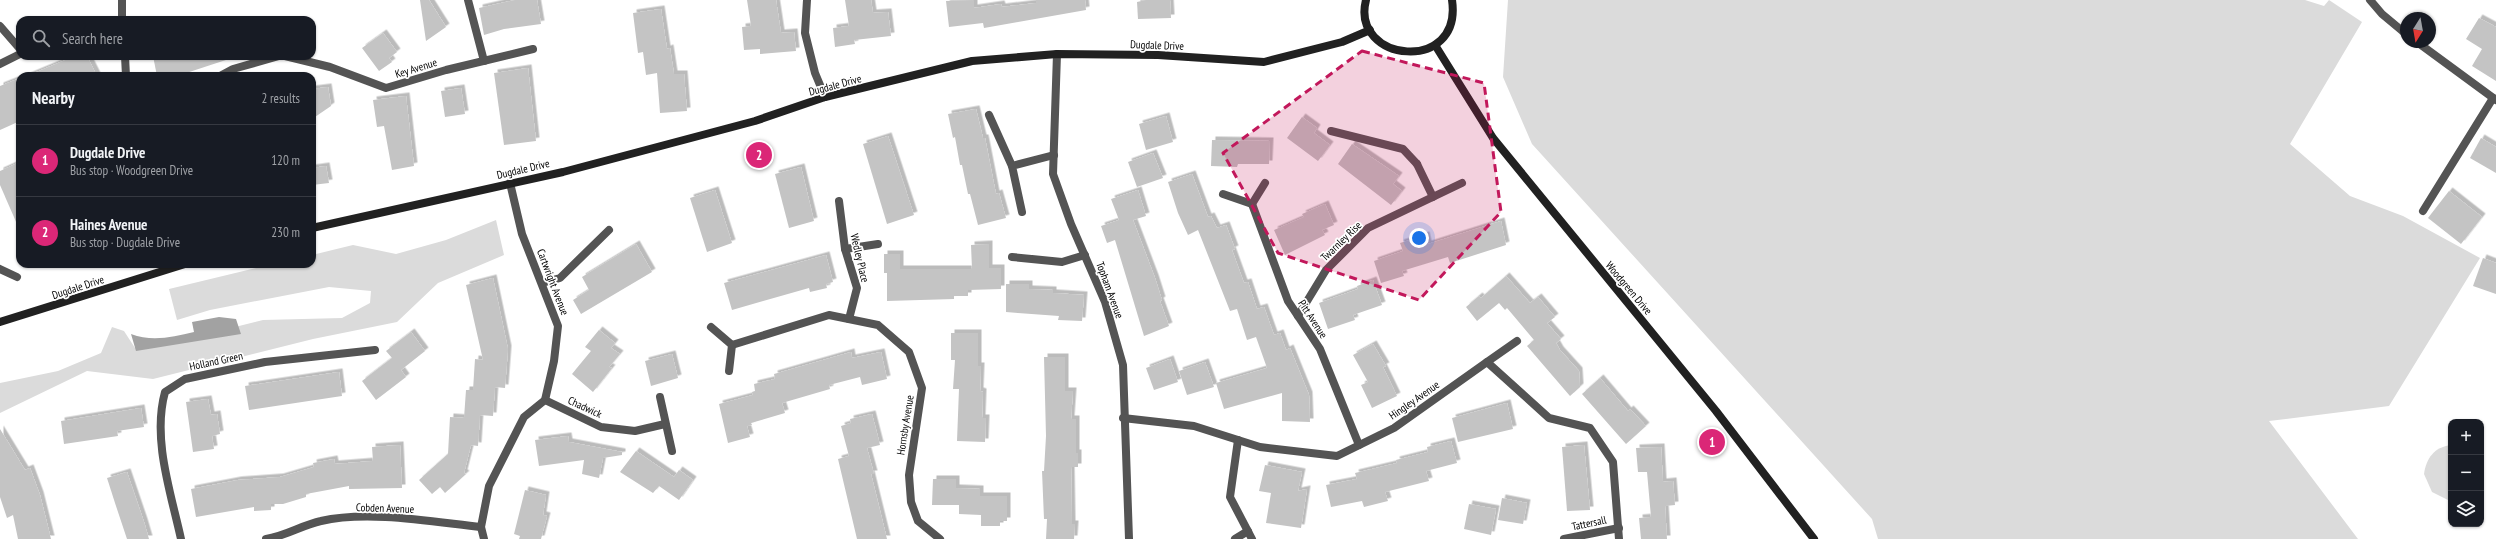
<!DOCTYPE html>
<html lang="en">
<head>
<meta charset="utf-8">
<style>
	:root { --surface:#171b24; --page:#20242c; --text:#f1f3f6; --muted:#9ea1a6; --line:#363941; --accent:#db2777 }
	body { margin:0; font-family:"PT Sans Narrow",sans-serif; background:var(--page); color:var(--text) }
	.controls { position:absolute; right:12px; bottom:12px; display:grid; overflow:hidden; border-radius:8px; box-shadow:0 1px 3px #0004 }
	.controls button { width:36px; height:36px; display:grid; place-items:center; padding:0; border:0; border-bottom:1px solid var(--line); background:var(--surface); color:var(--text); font:20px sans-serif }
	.compass { position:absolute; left:2400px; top:12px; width:36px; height:36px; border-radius:50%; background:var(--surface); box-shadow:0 1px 3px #0004; rotate:191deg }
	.you { position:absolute; left:1419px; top:238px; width:14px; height:14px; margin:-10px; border:3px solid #fff; border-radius:50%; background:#1a73e8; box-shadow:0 0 0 6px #1a73e833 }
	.badge { display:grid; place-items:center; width:26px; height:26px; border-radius:50%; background:var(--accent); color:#fff; font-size:13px; font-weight:700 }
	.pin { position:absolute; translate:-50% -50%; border:2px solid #fff; box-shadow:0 1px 4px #0006 }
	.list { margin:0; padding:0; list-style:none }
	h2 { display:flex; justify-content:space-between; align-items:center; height:52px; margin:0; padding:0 16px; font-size:17px }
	h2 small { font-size:13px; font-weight:400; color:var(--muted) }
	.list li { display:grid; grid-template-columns:26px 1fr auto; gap:12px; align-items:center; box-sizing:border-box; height:72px; padding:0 16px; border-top:1px solid var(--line) }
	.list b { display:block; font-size:15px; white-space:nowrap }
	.list p { margin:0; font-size:13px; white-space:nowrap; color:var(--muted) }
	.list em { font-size:13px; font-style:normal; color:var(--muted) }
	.icon { flex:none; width:22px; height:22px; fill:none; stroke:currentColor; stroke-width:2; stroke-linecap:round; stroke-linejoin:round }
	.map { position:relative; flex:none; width:2496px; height:539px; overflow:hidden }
	.search { position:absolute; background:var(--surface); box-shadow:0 1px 3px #0004; left:16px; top:16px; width:300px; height:44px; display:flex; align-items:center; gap:10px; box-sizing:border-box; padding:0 14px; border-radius:12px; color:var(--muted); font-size:15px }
	.panel { position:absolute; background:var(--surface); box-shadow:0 1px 3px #0004; left:16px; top:72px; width:300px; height:196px; border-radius:12px }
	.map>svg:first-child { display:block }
	.green { fill:#dbdbdb }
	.water { fill:#a2a2a2 }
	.building { fill:#c4c4c4; filter:url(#shadow) }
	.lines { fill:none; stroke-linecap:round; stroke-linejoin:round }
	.lane { stroke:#545454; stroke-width:8 }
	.street { stroke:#545454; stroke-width:8 }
	.secondary { stroke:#212121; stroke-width:8 }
	.marked { fill:#c2185b; fill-opacity:0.2; stroke:#c2185b; stroke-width:3; stroke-dasharray:8 5; stroke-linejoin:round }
	.labels { text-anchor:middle; stroke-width:3.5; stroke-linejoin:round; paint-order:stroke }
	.street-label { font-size:11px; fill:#000; stroke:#fff }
</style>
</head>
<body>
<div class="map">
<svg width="2496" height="539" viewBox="0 0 2496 539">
	<defs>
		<filter id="shadow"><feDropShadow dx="3.5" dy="-3.5" stdDeviation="0" flood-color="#0004"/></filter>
	</defs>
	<rect width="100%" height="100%" fill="#fff"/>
	<!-- green -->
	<g class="green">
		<polygon points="1508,0 2305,0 2324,6 2329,0 2362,22 2290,144 2350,196 2403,216 2480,258 2389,406 2269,421 2358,539 1878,539 1872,519 1532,144 1503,77"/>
		<polygon points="496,220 504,255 438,283 397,322 313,339 153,379 87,371 0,413 0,383 58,371 101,353 112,327 124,331 135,348 191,338 263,320 342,318 370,303 371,291 329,287 210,310 177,320 169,289 273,264 312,264 312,255 353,245 396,254 446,240"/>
		<path d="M2451,445V500H2448L2432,492L2424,474C2426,459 2434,447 2451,445Z"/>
	</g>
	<!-- water -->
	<path class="water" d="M219,317L236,319L241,334L136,351L131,334C152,342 173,337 194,332L192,322Z"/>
	<!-- building -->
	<g class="building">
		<polygon points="420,0 429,0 446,27 426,41"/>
		<polygon points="515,0 537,0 541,24 504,29 484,35 479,8"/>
		<polygon points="747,0 776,0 781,33 794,32 796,51 760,54 760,49 744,50 742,27 751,26"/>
		<polygon points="845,0 871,0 873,13 888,12 891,36 854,40 855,44 835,47 833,28 849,26"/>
		<polygon points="974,0 974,8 1001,4 1002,7 1036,3 1036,0 1085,0 1086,10 984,28 983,23 949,27 946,1"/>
		<polygon points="1146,0 1170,0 1171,18 1138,19 1137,2"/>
		<polygon points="661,9 667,49 670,48 674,74 684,74 687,111 660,113 657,73 646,75 643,52 638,53 633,13"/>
		<polygon points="2479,18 2496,27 2496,81 2472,66 2482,49 2466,39"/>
		<polygon points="383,33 397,52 389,58 392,62 379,71 362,48"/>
		<polygon points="75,56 87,56 97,76 27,76"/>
		<polygon points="153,56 228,56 229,59 177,76 157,76"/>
		<polygon points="528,68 536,141 504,145 494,73"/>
		<polygon points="20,78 20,121 0,130 0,86"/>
		<polygon points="328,87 331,106 312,119 312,89"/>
		<polygon points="461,88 465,114 445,117 441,91"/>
		<polygon points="406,96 414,166 392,170 384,126 377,127 373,100"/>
		<polygon points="976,109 983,138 985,138 996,194 999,193 1006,218 978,225 970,194 968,194 962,165 960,165 955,137 953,138 948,114"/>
		<polygon points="1166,116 1173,142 1146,150 1139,124"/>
		<polygon points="1302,117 1317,128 1314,133 1330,145 1318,161 1287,138"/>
		<polygon points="888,136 914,215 887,224 863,144"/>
		<polygon points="2481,138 2496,147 2496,173 2470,158"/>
		<polygon points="1212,140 1270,141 1269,164 1238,164 1237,167 1211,166"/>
		<polygon points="1352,144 1399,176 1393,184 1402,191 1391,205 1338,164"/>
		<polygon points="1153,153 1163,178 1137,187 1128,162"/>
		<polygon points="20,162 20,231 0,185 0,171"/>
		<polygon points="326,166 329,183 312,185 312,168"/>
		<polygon points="801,167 814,221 789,228 775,174"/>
		<polygon points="1192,174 1208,217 1211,216 1217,228 1226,225 1235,249 1232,250 1244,283 1248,282 1257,309 1264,307 1274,335 1280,333 1286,350 1290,348 1309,395 1310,422 1282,421 1282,393 1224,409 1216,383 1267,368 1256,337 1247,340 1237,309 1230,311 1198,230 1188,235 1178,213 1168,182"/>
		<polygon points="715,190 732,243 707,252 690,198"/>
		<polygon points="1138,190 1146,216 1133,220 1155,278 1162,300 1160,301 1169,326 1144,336 1115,240 1107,243 1101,226 1119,220 1111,199"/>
		<polygon points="2449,191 2482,217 2461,244 2428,218"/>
		<polygon points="1325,204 1334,225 1322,230 1325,235 1285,255 1274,230 1304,217 1302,214"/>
		<polygon points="1501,221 1506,245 1450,263 1448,257 1402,271 1404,276 1381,283 1374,261 1403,251 1400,243 1426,235 1428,244"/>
		<polygon points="636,244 652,272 581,314 573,300 589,290 582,277"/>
		<polygon points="989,244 989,268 1001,268 1001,289 968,290 968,296 954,296 954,299 887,301 887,273 884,273 884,254 900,254 900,269 972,269 971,245"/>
		<polygon points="826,255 833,282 826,284 827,288 810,292 809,288 732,310 724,283"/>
		<polygon points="2483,258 2496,263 2496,294 2473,286"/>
		<polygon points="1506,276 1530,303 1538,297 1555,317 1547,323 1561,339 1556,343 1560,350 1579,371 1580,387 1570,396 1527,346 1534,340 1507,308 1505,310 1499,303 1477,321 1466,307 1479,296 1481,298"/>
		<polygon points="493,278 508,349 505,388 495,387 493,416 480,415 478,446 471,445 464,473 466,474 445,493 440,487 432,494 419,480 448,454 450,417 464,418 466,390 473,390 475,359 483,360 466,285"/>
		<polygon points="1373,280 1382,305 1353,315 1355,320 1328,329 1319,303 1358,289 1357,286"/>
		<polygon points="1006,284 1029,284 1029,289 1053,290 1053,293 1084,295 1082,321 1058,320 1059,316 1006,312"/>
		<polygon points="599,330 615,343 611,348 620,354 609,367 612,368 593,392 572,374 591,351 585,347"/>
		<polygon points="411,332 425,351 401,370 406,377 376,400 362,381 392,358 386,351"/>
		<polygon points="951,333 978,333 978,366 981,366 980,391 983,392 982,418 986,418 985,442 957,441 959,389 953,389 955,360 951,360"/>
		<polygon points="1373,344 1386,366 1383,367 1397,396 1372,408 1361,385 1368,382 1353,355"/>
		<polygon points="851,352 852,358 881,352 887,379 862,385 860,377 829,385 830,389 782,403 785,413 751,423 752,425 747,426 750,437 728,443 719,404 753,395 752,392 755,391 754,384 775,379 774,374"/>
		<polygon points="672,354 678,378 651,386 645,361"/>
		<polygon points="1044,357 1065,357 1065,391 1073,391 1071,419 1076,419 1076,453 1078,453 1078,467 1071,467 1072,524 1075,524 1074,539 1046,539 1047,519 1044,519 1042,471 1044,471 1046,436"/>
		<polygon points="1170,359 1178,382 1154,390 1146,368"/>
		<polygon points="1205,362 1214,387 1187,395 1179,371"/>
		<polygon points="339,372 342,396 249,410 245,386"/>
		<polygon points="1600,378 1628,411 1630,409 1646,426 1626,444 1582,394"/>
		<polygon points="208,399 211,415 217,414 220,434 212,436 214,449 193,452 186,402"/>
		<polygon points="1507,403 1513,429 1458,442 1452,418"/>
		<polygon points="141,408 144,427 117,431 118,436 64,444 61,421"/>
		<polygon points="872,414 880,445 867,448 874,474 871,474 887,539 857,539 838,459 849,456 841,426 851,423 850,419"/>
		<polygon points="0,429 25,470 30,468 40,495 51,539 18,539 13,515 7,518 0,497"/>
		<polygon points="568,436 569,442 622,452 622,455 603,458 599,478 582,474 584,460 539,466 535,440"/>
		<polygon points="1451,441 1457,463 1426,471 1429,481 1385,492 1388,501 1364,507 1362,501 1331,507 1326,485 1357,479 1355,473 1397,463 1396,460 1428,452 1427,447"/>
		<polygon points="400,445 402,488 349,489 349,486 306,494 306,497 283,504 271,504 271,510 254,511 254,507 196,517 191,489 238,480 280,477 314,467 313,463 334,459 335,464 373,461 372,447"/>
		<polygon points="1584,445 1590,510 1567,511 1562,447"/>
		<polygon points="1661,447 1663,482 1673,481 1675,505 1665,506 1667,539 1641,539 1639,518 1651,517 1647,472 1638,472 1636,448"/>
		<polygon points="636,451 674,477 679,470 693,480 679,500 659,486 653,493 620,472"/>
		<polygon points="1265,465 1302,472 1298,491 1307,489 1301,528 1266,523 1271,493 1259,491"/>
		<polygon points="127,472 144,522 149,539 127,539 115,503 107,478"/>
		<polygon points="933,479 956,479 956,488 980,489 980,496 1007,496 1007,521 1000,521 1000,526 981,526 981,515 959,514 959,505 932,505"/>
		<polygon points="525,490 546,495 543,515 547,516 541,539 519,539 520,536 514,534"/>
		<polygon points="1502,498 1527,503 1523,524 1498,520"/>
		<polygon points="1469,504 1496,509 1491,535 1464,529"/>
	</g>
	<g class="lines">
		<!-- lane -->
		<g class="lane">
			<polyline points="989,115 1012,166"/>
			<polyline points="1331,131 1403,149 1417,164"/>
			<polyline points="2423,211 2493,98"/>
			<polyline points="1022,212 1012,166 1054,155"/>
			<polyline points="1012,257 1062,262 1085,255"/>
			<polyline points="542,283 560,278 609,230"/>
		</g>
		<!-- street -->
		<g class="street">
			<polyline points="122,0 122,20"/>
			<polyline points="468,0 484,61"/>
			<polyline points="807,0 805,33 815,73 825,97"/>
			<polyline points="2370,0 2382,14 2406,34"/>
			<polyline points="0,26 20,49"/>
			<polyline points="2417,42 2496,100"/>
			<polyline points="1057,54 1053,174 1071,224 1105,302 1123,365 1129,539"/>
			<polyline points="125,56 126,76"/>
			<polyline points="285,56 330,67 386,88 446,70 533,49"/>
			<polyline points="0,64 20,54"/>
			<polyline points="220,76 233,69 279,56"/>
			<polyline points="1417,164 1433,197"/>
			<polyline points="1223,194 1252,204 1265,183"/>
			<polyline points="839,201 845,249 857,288 849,319"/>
			<polyline points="1252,204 1288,301 1320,349 1359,445"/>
			<polyline points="845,249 878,244"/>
			<polyline points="0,269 17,277"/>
			<polyline points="1298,316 1326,270 1368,228 1462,183"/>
			<polyline points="711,327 732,345 729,371"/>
			<polyline points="732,345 829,315 878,325 909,352 922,388 909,475 911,502 918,521 940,539"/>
			<polyline points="1487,362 1517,341"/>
			<polyline points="660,397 672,451"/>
			<polyline points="545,400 601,427 635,431 665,424"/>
			<polyline points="1123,418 1194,426 1260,447 1337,456 1394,428 1487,362 1549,418 1590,428 1613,462 1619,539"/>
			<polyline points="1238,440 1230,497 1252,539"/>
			<path d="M181,539C171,493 152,439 165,392L185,379L265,362L375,350"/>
			<path d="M266,539C286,536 302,525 321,521C368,510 434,522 481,527"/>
			<polyline points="484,539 481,527 489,486 524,417 545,400 554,361 558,326 522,234 510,183"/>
			<polyline points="1235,539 1248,531"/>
			<polyline points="1564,539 1619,528"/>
		</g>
		<!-- secondary -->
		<g class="secondary">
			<path d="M1366,0C1350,63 1463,74 1452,0"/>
			<polyline points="1435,45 1493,138 1716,411 1814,539"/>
			<polyline points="312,228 563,172 755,121 825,97 972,61 1057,54 1158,55 1264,62 1342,42 1370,30"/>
			<polyline points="0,322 185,264"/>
		</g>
	</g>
	<!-- marked area -->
	<path class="marked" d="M1362,51L1484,83L1501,212L1419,300L1278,253L1223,153Z"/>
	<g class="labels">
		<!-- street labels -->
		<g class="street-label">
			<text transform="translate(1157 45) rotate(2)" y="4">Dugdale Drive</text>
			<text transform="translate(416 68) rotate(-17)" y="4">Key Avenue</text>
			<text transform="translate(835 85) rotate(-15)" y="4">Dugdale Drive</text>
			<text transform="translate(523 169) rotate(-13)" y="4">Dugdale Drive</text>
			<text transform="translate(1341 241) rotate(-44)" y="4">Twarnley Rise</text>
			<text transform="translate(860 258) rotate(77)" y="4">Wedley Place</text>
			<text transform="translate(553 282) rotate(69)" y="4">Cartwright Avenue</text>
			<text transform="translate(78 287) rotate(-18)" y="4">Dugdale Drive</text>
			<text transform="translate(1629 288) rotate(50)" y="4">Woodgreen Drive</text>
			<text transform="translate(1110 290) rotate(70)" y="4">Topham Avenue</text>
			<text transform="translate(1313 319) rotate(57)" y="4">Pitt Avenue</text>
			<text transform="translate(216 361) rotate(-12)" y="4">Holland Green</text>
			<text transform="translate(1414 400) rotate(-35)" y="4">Hingley Avenue</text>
			<text transform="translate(585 407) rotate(25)" y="4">Chadwick</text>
			<text transform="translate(905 425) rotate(-81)" y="4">Hornsby Avenue</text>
			<text transform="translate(385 508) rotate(2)" y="4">Cobden Avenue</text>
			<text transform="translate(1589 523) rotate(-12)" y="4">Tattersall</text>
		</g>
	</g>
</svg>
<div class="controls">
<button>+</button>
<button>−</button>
<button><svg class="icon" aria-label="layers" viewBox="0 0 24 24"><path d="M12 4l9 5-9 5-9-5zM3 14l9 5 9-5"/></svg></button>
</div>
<svg class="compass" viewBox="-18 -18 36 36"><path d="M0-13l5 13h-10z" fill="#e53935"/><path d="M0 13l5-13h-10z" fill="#9ea1a6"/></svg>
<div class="you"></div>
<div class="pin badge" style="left:1712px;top:442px">1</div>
<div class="pin badge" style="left:759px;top:155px">2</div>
<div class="search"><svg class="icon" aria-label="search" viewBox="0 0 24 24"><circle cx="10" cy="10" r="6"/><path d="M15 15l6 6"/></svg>Search here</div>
<section class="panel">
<h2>Nearby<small>2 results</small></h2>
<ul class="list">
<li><span class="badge">1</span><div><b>Dugdale Drive</b><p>Bus stop · Woodgreen Drive</p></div><em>120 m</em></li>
<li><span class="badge">2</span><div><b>Haines Avenue</b><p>Bus stop · Dugdale Drive</p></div><em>230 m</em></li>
</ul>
</section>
</div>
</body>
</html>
